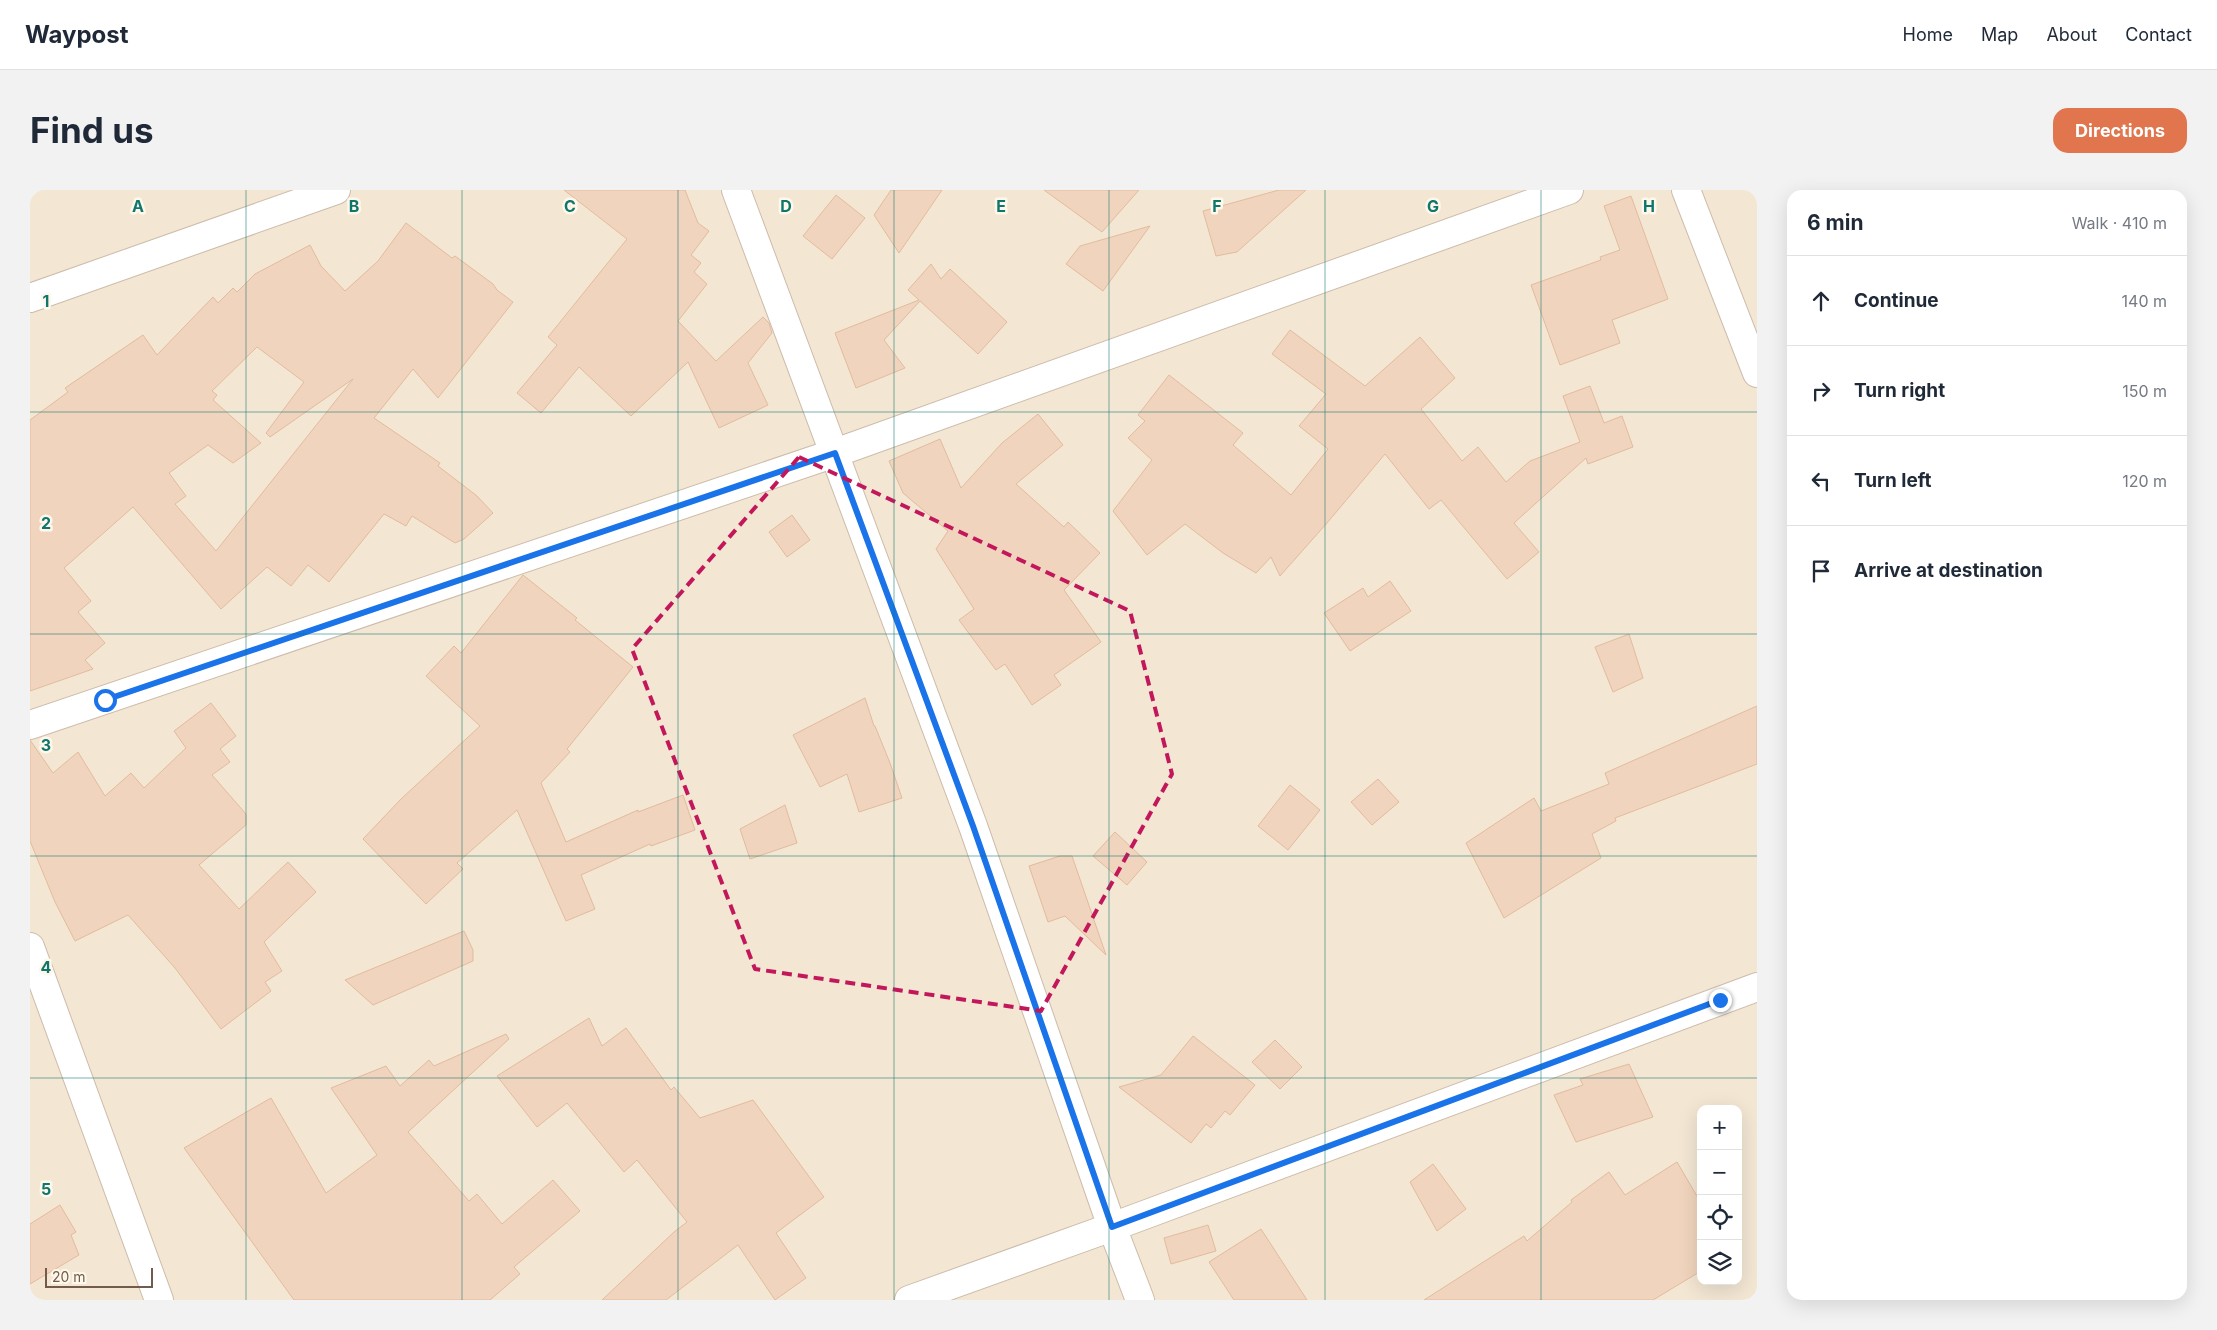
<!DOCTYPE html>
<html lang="en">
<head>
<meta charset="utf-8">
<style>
	:root { --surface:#fff; --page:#f2f2f3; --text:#1f2937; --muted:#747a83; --line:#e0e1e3; --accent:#e1764e }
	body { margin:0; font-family:Inter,sans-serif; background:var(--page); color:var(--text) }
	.controls { position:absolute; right:15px; bottom:15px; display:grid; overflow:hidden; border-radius:10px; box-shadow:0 5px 20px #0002 }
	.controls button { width:45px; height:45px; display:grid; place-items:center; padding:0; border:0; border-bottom:1px solid var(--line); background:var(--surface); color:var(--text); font:25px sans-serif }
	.scale { position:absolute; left:15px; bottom:12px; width:108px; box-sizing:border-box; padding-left:5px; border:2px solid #735b4b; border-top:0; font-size:14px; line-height:18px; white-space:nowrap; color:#735b4b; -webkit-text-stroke:4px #fef8eb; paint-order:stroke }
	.stop { position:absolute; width:15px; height:15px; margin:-11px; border:4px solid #1a73e8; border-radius:50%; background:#fff }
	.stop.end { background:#1a73e8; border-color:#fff; box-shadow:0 1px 5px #0008 }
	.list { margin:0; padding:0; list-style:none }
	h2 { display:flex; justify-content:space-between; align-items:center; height:65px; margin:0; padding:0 20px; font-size:21px }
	h2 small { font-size:16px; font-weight:400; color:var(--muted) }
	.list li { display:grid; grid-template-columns:32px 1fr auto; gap:15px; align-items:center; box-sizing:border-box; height:90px; padding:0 20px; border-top:1px solid var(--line) }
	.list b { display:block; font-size:19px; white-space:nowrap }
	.list em { font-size:16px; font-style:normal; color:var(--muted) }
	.icon { flex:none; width:28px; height:28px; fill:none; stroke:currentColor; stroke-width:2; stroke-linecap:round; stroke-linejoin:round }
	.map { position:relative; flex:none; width:1727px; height:1110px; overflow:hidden; border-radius:15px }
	header { display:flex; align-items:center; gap:30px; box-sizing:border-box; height:70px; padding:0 25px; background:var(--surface); border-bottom:1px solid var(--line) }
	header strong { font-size:24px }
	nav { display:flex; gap:28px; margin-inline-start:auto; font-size:18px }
	.intro { display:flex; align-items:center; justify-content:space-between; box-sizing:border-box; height:120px; padding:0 30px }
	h1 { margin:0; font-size:35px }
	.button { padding:12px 22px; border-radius:15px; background:var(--accent); color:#fff; font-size:18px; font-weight:700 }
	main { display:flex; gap:30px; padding:0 30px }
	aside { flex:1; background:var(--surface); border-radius:15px; box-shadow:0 5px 20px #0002 }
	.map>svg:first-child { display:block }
	.residential { fill:#f3e6d3; fill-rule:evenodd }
	.building { fill:#f0d4bd; stroke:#e2bb9e; fill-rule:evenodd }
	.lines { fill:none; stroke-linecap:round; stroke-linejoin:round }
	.minor-casing { stroke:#cdbcab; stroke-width:30 }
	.minor { stroke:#fff; stroke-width:28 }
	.route { stroke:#1a73e8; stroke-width:6 }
	.marked { fill:none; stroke:#c2185b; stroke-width:4; stroke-dasharray:10 6; stroke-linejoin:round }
	.grid { fill:none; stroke:#0f766e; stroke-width:1; stroke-opacity:0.55 }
	.grid-label { font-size:16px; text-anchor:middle; font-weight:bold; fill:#0f766e; stroke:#fef8eb; stroke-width:5; stroke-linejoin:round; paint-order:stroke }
</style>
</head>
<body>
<header>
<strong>Waypost</strong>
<nav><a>Home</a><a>Map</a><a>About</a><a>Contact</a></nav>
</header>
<div class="intro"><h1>Find us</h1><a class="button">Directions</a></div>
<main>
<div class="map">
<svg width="1727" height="1110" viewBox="0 0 1727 1110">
	<rect width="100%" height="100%" fill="#fbf4e5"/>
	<!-- residential -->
	<path class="residential" d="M0,0H1727V1110H0ZM1671,919H1708V1091H1671Z"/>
	<!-- building -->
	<g class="building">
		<polygon points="534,0 655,0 668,33 679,41 661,65 671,73 664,82 677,94 648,131 686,171 733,127 739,133 742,143 718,173 738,215 689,238 658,172 601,226 549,177 511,223 487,203 527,155 518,147 597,49"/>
		<polygon points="861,0 912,0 869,63 844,25"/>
		<polygon points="1014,0 1109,0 1072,42"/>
		<polygon points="1249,0 1276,0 1207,62 1186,66 1173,21"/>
		<polygon points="806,5 835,28 802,69 773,46"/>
		<polygon points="1601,6 1638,109 1582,130 1590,153 1530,175 1501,95 1571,70 1570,67 1590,60 1574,16"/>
		<path d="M376,33L422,68L425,66L463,94L467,100L483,112L408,208L383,179L344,228L410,273L408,276L447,306L463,323L434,349L425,353L382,326L376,336L354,324L299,392L278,375L261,396L237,377L191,419L103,317L34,378L61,411L48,422L75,453L55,470L63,479L0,501V230L38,202L35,198L113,145L127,165L183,107L188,113L203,98L207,102L225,84L280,55L291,76L315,101L348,71ZM227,157L274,192L236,243L240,247L323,189L186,361L145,314L156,306L139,283L178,255L203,273L231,253L183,210L187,205L182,201Z"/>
		<polygon points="1120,36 1073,101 1036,74 1050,56"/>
		<polygon points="901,74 911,89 920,79 977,132 948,164 890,111 854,150 875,178 826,198 805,143 889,110 878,100"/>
		<polygon points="1260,140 1335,196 1390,147 1425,188 1391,219 1432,271 1448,257 1476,292 1500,271 1550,252 1533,206 1560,196 1574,233 1592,226 1603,257 1558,274 1556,268 1484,333 1509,362 1477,389 1411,310 1399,319 1355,264 1297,333 1250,386 1241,367 1226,383 1193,363 1155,334 1117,365 1083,321 1122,270 1098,248 1115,231 1108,225 1139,185 1213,243 1203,255 1261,305 1298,259 1269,236 1296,204 1242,164"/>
		<polygon points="1008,224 1033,255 986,294 1034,337 1038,332 1070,363 1034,400 1071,452 1024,485 1031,495 1002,515 975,474 966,480 929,430 944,419 906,359 918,341 873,303 859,271 910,249 931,298 972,253"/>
		<polygon points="762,325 780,350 757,367 739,342"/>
		<polygon points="493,385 547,428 545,430 603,477 537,559 540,562 511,593 536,652 608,620 608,622 653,605 665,640 621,656 620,654 551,685 565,719 536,731 487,620 427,673 433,679 396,714 333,649 371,609 450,536 396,486 424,456 431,463"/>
		<polygon points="1360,391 1381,421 1320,461 1294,423 1333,398 1338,407"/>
		<polygon points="1599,444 1613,488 1583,502 1565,457"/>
		<polygon points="835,508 844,536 845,536 860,573 872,608 829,622 817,584 790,597 763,545"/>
		<polygon points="181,513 206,546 190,559 200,572 182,585 216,624 216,635 169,675 209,719 258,672 286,702 234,752 252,781 235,792 241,801 191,839 145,778 98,725 45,751 25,712 0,651 0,550 23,583 48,562 75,606 101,583 114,598 156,558 144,541"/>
		<polygon points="1727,516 1727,574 1585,628 1586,631 1562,644 1571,668 1474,728 1436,653 1504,608 1511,621 1579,594 1575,583"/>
		<polygon points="1348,589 1369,612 1342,635 1321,612"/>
		<polygon points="1260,595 1290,620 1258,660 1228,636"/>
		<polygon points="755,615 767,653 720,669 710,639"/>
		<polygon points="1085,642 1117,672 1097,695 1063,666"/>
		<polygon points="1030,666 1042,666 1076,765 1035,726 1018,732 999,676"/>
		<polygon points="434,741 443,760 443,771 343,815 315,790"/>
		<polygon points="559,828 572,856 596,838 641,900 644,897 670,928 723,910 794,1007 746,1043 776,1088 745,1110 708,1055 636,1110 572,1110 644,1042 657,1032 607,970 594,982 537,913 507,937 467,886"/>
		<polygon points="476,844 479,849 378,942 439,1011 447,1004 472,1034 523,990 550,1021 484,1077 490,1084 460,1110 264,1110 154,958 241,908 296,1003 347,965 301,898 356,876 370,896 399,870 404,876"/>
		<polygon points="1163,846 1225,895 1200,925 1195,921 1181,938 1176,934 1161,953 1089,897 1131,885"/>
		<polygon points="1245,850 1272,877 1250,899 1222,872"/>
		<polygon points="1599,874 1623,927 1546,952 1524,905 1553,895 1550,889"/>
		<polygon points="1647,972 1671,1013 1671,1081 1623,1110 1394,1110 1494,1046 1497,1051 1542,1012 1541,1010 1579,982 1595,1005"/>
		<polygon points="1403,974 1436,1019 1407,1041 1380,992"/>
		<polygon points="30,1015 46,1042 41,1045 49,1065 0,1094 0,1034"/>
		<polygon points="1178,1035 1186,1061 1141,1074 1134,1048"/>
		<polygon points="1231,1039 1277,1110 1204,1110 1179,1072"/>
	</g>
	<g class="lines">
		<defs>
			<g id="minor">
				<polyline points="706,0 943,636 1082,1037 1110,1110"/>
				<polyline points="1656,0 1727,183"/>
				<polyline points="0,108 306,0"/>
				<polyline points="0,535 805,263 1539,0"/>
				<polyline points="0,757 129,1110"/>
				<polyline points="879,1110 1082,1037 1727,797"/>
			</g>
		</defs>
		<!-- minor casing -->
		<use href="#minor" class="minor-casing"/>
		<!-- minor -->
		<use href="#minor" class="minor"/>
	</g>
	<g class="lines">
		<!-- route -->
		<polyline class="route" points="75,510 805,263 943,636 1082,1037 1690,810"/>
	</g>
	<!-- marked area -->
	<path class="marked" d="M769,267L1100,421L1142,584L1011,821L725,779L602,459Z"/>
	<!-- grid -->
	<path class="grid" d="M216,0V1110M432,0V1110M648,0V1110M864,0V1110M1079,0V1110M1295,0V1110M1511,0V1110M0,222H1727M0,444H1727M0,666H1727M0,888H1727"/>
	<g class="grid-label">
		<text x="108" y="22">A</text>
		<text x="324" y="22">B</text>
		<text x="540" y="22">C</text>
		<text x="756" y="22">D</text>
		<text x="971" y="22">E</text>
		<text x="1187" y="22">F</text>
		<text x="1403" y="22">G</text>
		<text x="1619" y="22">H</text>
		<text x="16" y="117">1</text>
		<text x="16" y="339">2</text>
		<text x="16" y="561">3</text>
		<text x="16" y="783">4</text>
		<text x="16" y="1005">5</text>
	</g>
</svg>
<div class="controls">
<button>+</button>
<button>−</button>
<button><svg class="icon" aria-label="locate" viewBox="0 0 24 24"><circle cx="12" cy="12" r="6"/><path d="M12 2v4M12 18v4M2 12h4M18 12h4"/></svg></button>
<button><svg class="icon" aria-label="layers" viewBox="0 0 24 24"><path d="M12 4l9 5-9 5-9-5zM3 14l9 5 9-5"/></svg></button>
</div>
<div class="scale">20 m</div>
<div class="stop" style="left:75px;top:510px"></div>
<div class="stop end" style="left:1690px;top:810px"></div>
</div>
<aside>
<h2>6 min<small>Walk · 410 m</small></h2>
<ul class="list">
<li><svg class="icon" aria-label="ahead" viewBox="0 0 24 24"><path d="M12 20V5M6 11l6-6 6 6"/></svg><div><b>Continue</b></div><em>140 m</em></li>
<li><svg class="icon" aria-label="right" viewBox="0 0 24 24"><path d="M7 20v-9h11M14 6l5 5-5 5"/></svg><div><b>Turn right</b></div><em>150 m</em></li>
<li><svg class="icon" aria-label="left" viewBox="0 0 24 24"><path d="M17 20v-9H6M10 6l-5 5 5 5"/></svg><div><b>Turn left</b></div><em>120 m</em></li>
<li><svg class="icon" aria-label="arrive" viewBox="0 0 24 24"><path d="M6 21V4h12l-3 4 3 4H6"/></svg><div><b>Arrive at destination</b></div></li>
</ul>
</aside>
</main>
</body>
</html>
